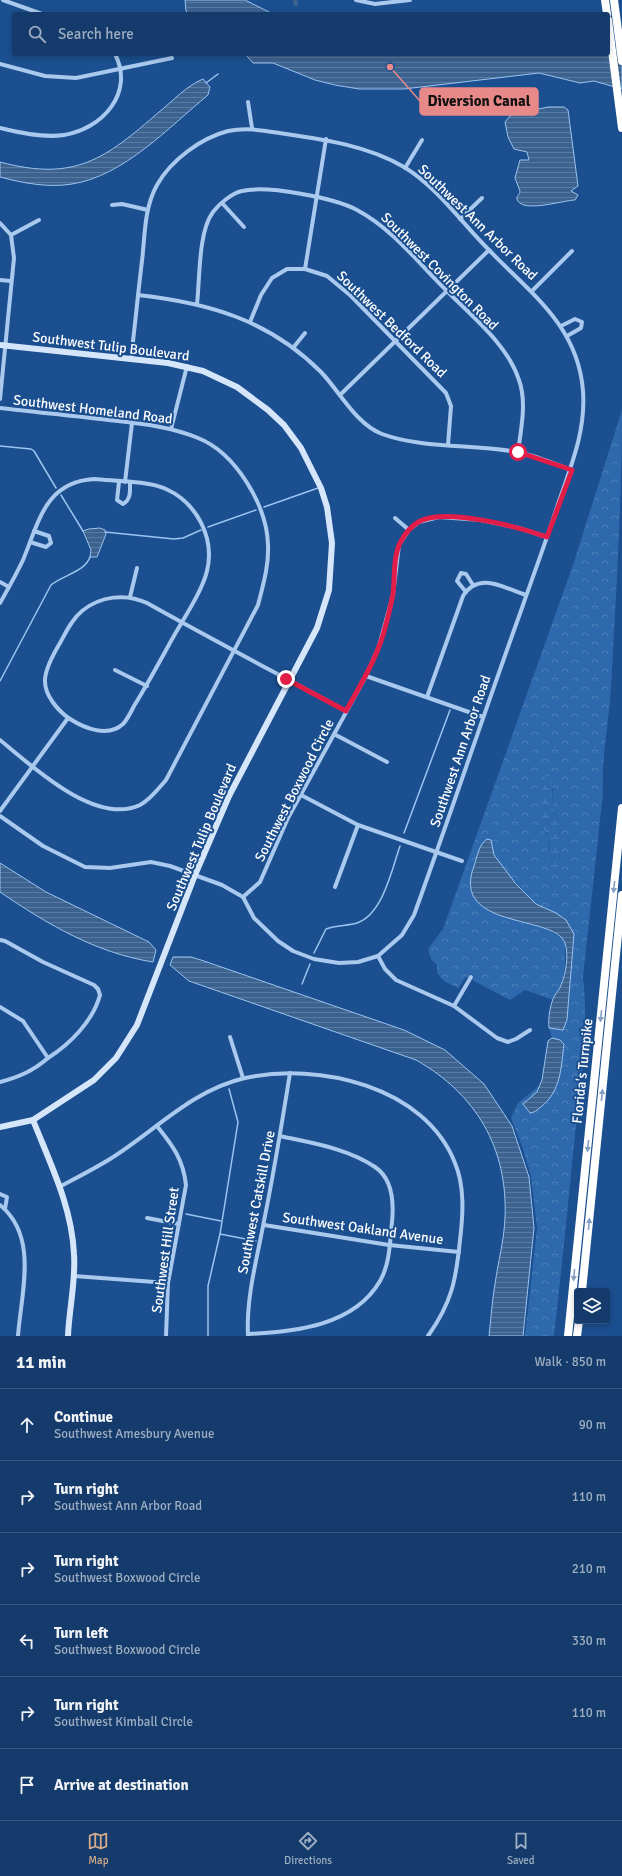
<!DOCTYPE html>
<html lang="en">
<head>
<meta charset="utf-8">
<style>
	:root { --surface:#143b6b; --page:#214673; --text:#f1f3f6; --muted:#9dadc1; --line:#33557e; --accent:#d6ab8b }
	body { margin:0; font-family:Signika,sans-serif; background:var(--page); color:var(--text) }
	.controls { position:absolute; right:12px; bottom:12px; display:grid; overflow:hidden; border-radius:4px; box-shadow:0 2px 6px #0003 }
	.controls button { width:36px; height:36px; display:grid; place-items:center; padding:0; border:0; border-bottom:1px solid var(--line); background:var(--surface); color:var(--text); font:20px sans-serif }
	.stop { position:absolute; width:12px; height:12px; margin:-9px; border:3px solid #e11d48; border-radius:50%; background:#fff }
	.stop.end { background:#e11d48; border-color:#fff; box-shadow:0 1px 4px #0008 }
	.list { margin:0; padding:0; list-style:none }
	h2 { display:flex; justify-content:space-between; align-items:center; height:52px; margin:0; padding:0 16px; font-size:17px }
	h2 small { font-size:13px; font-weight:400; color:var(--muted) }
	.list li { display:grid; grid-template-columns:26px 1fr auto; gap:12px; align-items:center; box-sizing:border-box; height:72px; padding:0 16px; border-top:1px solid var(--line) }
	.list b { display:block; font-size:15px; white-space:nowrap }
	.list p { margin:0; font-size:13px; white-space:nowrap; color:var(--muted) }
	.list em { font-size:13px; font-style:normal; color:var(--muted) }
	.icon { flex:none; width:22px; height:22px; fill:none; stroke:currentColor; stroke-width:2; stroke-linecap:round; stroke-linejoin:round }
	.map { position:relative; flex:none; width:622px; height:1336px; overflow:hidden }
	.search { position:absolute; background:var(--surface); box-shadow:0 2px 6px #0003; left:12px; right:12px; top:12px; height:44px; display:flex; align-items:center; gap:10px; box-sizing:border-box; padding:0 14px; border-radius:4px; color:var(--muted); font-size:15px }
	.sheet { height:484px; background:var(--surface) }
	nav { display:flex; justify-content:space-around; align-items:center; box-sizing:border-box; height:56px; border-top:1px solid var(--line); background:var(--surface); font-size:11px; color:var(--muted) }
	nav a { display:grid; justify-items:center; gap:2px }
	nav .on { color:var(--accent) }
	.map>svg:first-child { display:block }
	.forest { fill:url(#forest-crowns); fill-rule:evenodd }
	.wetland { fill:url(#wetland-marsh) }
	.water { fill:url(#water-rules); stroke:#9cc4f0 }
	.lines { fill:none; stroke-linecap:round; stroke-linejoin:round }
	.stream { stroke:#9cc4f0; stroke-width:1.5 }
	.canal { stroke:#3c6290; stroke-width:4.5 }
	.street { stroke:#a9c9ee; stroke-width:4 }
	.secondary { stroke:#d6e6fa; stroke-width:6 }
	.highway { stroke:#fff; stroke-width:8 }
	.oneway { fill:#829ec1 }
	.route { stroke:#e11d48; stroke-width:5 }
	.labels { text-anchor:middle; stroke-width:4; stroke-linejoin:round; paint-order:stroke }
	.street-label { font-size:14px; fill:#fff; stroke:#1b4f8f }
	.leader { fill:none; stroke:#e88989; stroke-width:1.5 }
	.callout-dot { fill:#e88989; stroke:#1b4f8f; stroke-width:1.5 }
	.callout { fill:#e88989; stroke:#e88989; stroke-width:1.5 }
	.callout-label { font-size:15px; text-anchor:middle; font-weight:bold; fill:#111 }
</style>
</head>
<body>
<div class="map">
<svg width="622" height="1336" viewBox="0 0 622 1336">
	<defs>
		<pattern id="forest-crowns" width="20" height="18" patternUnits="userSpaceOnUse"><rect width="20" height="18" fill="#2e69ad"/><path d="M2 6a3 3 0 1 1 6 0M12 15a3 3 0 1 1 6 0" fill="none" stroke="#4d80b9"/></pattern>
		<pattern id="wetland-marsh" width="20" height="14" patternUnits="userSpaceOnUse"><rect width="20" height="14" fill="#2e69ad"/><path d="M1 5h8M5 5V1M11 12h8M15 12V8" fill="none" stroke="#4d80b9"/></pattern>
		<pattern id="water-rules" width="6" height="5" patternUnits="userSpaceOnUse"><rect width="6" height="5" fill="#3c6290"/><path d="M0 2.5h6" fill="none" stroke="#597aa1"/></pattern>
	</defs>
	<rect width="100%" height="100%" fill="#1b4f8f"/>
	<!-- forest -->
	<path class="forest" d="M622,410C622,503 616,595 611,687C609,723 601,758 603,793L583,977C589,1024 581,1078 576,1125C569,1195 562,1266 554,1336H525L537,1228L531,1176L522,1146L511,1118L518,1103L540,1085L537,1092L523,1104L529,1113H533L556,1088L564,1044L552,1038L549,1028L561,1030L567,1020L574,938L544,908L536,904L498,863L494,855L491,840L482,845L470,881L484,907L500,915L546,929L561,937L565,944V966L561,987L553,1000L525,990L510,1000L472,980L474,976L471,974L468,978L466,977L458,988L444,981L437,973V965L431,959L428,949L443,929L572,568ZM553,786L552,802L562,843L559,858L548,853L550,838L543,830Z"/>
	<!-- wetland -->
	<path class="wetland" d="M547,769L552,776V802L562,843L559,858L563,877C540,867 550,857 550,838L539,824L542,789Z"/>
	<!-- water -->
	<g class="water">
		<polygon points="185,0 245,0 273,14 189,14 186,11"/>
		<polygon points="608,48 622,51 622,89 594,81 580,83 539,73 404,89 359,89 335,85 315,80 273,63 253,63 245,54 608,54"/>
		<path d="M203,79L210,87L208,95C169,127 124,176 72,184C48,188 23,183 0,177V162C75,182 105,159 159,112C173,101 186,86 203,79Z"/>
		<path d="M548,107H564L568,110L578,186L571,191L578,195L575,200C564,200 521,214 517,199C516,196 520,195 520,191L515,178L520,160H529L527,152L514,149L508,137L505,122L511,115Z"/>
		<polygon points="100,528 105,530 106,534 97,557 90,557 91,550 83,531 89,529"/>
		<path d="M487,839L491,840L494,855L516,884L536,904L556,913L566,920L574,934L567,1020L563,1030L549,1028C548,1019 550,1003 555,995C557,992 560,989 561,985C566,974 569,955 565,943C555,914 450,930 474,866C477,857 479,844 487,839Z"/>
		<path d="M0,863L46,892L149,942L156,950L153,962C96,953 47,924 0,892Z"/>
		<path d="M173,957H191L201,960L404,1030L445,1050L484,1084L512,1126L529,1177L534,1228L523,1336H489C491,1319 492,1301 495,1284C498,1262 504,1241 505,1218C508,1148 476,1094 416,1060L189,981L170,965Z"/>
		<path d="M552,1038L560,1040L564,1044C561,1068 561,1091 541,1107C537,1110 534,1113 530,1113L523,1104L537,1092L542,1080L548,1041Z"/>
	</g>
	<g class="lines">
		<!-- stream -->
		<g class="stream">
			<polyline points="206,83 218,74"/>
			<polyline points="0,446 31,449 34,451 56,488"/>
			<polyline points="61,495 83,531"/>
			<polyline points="264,507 318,488"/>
			<polyline points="208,527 256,510"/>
			<polyline points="105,532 174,539 183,538 201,530"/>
			<path d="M0,681L51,585C63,575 85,572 90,557"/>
			<polyline points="404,833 450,710"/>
			<path d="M314,953L326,929C336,925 347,926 357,923C383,914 392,869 400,846"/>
			<polyline points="302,984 310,964"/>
			<polyline points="186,1214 221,1221"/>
			<polyline points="220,1234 256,1241"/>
			<polyline points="208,1336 208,1286 220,1234 238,1122 229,1089"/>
		</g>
		<!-- canal -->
		<polyline class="canal" points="295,0 296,4"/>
		<!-- street -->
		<g class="street">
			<polyline points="3,0 42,14"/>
			<polyline points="356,0 375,4 410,0"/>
			<polyline points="0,64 45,76 76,78 172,58"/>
			<polyline points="248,102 252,128"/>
			<path d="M0,128C20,133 43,138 64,135C102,129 135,93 115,54"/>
			<polyline points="405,168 422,140"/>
			<polyline points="222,203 244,227"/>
			<polyline points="112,205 122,204 148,210"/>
			<polyline points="460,219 482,198"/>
			<polyline points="0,223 11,235 14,258 0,399"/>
			<polyline points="11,235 39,220"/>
			<polyline points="305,269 326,139"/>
			<polyline points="0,280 11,281"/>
			<polyline points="532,291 572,251"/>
			<path d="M138,295C209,303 269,320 321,372C340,392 356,424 382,434C423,449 474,444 517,452C535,455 554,464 572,470"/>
			<path d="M197,304C200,279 198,232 213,212C219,204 232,193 242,191C267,185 335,198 357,210C391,228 417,261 443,287C469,314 507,343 519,380C527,402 521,429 518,452"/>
			<polyline points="250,322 261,295 272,278 287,269 305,269 327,276 351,296 446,393 451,406 448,445"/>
			<polyline points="561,326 575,319 582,322 581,328 567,336"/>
			<polyline points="293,348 305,333"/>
			<polyline points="341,394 489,250"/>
			<path d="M0,408C33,412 67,415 100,419C133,423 167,425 198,438C236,453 267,506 268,545C269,566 263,585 258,605L166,780C159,788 150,800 140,805C95,826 32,766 0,740"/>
			<polyline points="171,429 187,366"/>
			<path d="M119,482L117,500L123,504C131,500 130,491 130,483"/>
			<polyline points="125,482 132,423"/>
			<polyline points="395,518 409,530"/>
			<polyline points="30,542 46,547 51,543 49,536 34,531"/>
			<polyline points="0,582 9,587"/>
			<polyline points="466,592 457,581 461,573 466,574 473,585"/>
			<polyline points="130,597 137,568"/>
			<path d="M0,603C8,589 16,575 23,560C39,522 45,482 94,479C113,481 149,481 166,489C197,503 215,538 207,571C202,592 182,621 171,641C159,663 147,685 134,706C131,712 127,720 123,724C108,738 84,728 70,719C58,711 44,695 45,679C46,668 54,653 60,643C66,632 72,619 82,611C100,596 126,593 147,603C213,640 280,675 346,711"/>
			<polyline points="115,670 147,686"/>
			<polyline points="366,676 483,717"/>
			<path d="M427,697L463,596C479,571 504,588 526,595"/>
			<polyline points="334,734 387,762"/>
			<polyline points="301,795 358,825 462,861"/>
			<polyline points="0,811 68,718"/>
			<path d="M0,816L43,846L85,867L110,868L151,862L170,866L222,885L243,897L254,918L278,941L293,951L314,959L339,963L358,962L378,956L402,935L414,915C451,813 485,710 522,608C534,573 547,539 558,504C571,466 586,431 583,391C578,325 529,292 488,249C461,222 437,187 404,167C368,146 327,140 286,134C266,131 248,127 228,131C201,138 171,160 157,185C144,208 145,236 142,261C138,293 135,326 131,358"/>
			<polyline points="335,887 358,825"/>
			<polyline points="243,897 260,882 288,818 366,676 379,646 393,595 399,545 409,530 419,522 439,517 481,520 519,528 547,537"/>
			<path d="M0,940L5,941L43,962L94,985L98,989L100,995C93,1021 70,1044 48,1058L23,1021L0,1007"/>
			<polyline points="378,956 385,969 396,980 454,1006 497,1038 508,1042 516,1039 530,1030"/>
			<polyline points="454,1006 471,977"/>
			<polyline points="230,1037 243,1078"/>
			<path d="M0,1082C19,1077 33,1071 48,1058"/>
			<path d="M157,1126C173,1146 183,1159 186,1185L168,1283L166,1336"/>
			<path d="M59,1187C76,1178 94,1169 110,1159C155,1131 192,1090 245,1078C318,1062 425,1086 455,1163C465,1187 463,1215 460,1240C456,1280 452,1302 428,1336"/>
			<polyline points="0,1194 7,1197 5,1209"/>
			<path d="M0,1205C39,1237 21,1293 18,1336"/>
			<polyline points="147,1218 179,1224"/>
			<polyline points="264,1225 389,1245 459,1252"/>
			<polyline points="74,1276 168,1283"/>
			<path d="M248,1334C294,1332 354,1326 380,1281C390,1264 390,1241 392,1222C394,1202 393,1179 375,1167C347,1148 311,1143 280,1136"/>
			<path d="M248,1336C246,1297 257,1259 264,1221C274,1172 282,1123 290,1073"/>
		</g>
		<!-- secondary -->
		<g class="secondary">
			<polyline points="0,345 168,363 203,371 237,387 268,410 284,425 301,448 321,488 327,507 332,543 329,590 317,628 229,796 195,875 137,1025 116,1058 94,1080 33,1120 0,1127"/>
			<path d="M33,1120C50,1163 72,1207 74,1254C76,1281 69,1309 68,1336"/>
		</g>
		<!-- highway -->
		<g class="highway">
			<polyline points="605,0 607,14"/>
			<polyline points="614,0 622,61"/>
			<polyline points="608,20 622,128"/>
			<polyline points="582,1291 622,895"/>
			<polyline points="568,1336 622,808"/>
			<polyline points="577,1336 579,1321"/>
		</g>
	</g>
	<!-- one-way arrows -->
	<defs><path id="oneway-solid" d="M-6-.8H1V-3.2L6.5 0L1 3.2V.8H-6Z"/></defs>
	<g class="oneway">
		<use href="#oneway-solid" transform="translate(614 887) rotate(96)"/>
		<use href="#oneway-solid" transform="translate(601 1016) rotate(96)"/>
		<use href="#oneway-solid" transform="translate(602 1095) rotate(-84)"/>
		<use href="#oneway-solid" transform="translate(588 1146) rotate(96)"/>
		<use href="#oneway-solid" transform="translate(589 1224) rotate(-84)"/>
		<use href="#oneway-solid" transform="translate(574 1275) rotate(96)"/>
	</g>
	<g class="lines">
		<!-- route -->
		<path class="route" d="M286,679L346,711C361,684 379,655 386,624C389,614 391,604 393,594C395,578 393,558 400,543C404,535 411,526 420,521C448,508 519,527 547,537L572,470L518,452"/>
	</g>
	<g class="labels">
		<!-- street labels -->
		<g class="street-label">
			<text transform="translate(478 222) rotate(44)" y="5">Southwest Ann Arbor Road</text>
			<text transform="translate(440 271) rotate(45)" y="5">Southwest Covington Road</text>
			<text transform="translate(392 324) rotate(44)" y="5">Southwest Bedford Road</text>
			<text transform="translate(111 346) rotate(7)" y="5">Southwest Tulip Boulevard</text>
			<text transform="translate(93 409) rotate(7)" y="5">Southwest Homeland Road</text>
			<text transform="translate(460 751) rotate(-71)" y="5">Southwest Ann Arbor Road</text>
			<text transform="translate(294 790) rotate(-63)" y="5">Southwest Boxwood Circle</text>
			<text transform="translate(201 837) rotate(-67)" y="5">Southwest Tulip Boulevard</text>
			<text transform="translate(582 1071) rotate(-84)" y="5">Florida's Turnpike</text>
			<text transform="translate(256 1202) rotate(-79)" y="5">Southwest Catskill Drive</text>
			<text transform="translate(363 1228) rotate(8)" y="5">Southwest Oakland Avenue</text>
			<text transform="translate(165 1250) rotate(-82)" y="5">Southwest Hill Street</text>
		</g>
	</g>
	<!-- callouts -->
	<path class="leader" d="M390 67L420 101"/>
	<circle class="callout-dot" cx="390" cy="67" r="4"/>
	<rect class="callout" x="420" y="88" width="118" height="27" rx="4"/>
	<g class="callout-label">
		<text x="479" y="106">Diversion Canal</text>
	</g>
</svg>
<div class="controls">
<button><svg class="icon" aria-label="layers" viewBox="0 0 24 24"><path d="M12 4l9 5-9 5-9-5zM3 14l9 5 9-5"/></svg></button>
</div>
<div class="stop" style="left:518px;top:452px"></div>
<div class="stop end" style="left:286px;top:679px"></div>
<div class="search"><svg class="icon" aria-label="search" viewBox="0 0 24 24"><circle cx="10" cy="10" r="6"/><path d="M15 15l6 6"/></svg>Search here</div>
</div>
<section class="sheet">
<h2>11 min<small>Walk · 850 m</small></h2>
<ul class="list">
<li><svg class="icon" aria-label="ahead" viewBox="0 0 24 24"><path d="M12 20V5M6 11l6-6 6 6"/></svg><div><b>Continue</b><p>Southwest Amesbury Avenue</p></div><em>90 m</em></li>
<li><svg class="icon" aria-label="right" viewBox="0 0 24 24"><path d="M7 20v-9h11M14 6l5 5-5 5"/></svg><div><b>Turn right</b><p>Southwest Ann Arbor Road</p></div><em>110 m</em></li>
<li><svg class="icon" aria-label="right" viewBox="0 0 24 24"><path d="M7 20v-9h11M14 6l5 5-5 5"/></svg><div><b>Turn right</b><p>Southwest Boxwood Circle</p></div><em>210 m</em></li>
<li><svg class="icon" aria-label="left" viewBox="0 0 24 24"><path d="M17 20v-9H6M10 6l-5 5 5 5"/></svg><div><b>Turn left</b><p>Southwest Boxwood Circle</p></div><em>330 m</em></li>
<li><svg class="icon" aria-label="right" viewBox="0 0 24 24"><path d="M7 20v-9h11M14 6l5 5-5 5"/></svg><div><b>Turn right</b><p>Southwest Kimball Circle</p></div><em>110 m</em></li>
<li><svg class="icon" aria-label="arrive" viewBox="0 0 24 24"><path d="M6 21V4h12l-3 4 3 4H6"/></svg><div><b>Arrive at destination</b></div></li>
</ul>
</section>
<nav>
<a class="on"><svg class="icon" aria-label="map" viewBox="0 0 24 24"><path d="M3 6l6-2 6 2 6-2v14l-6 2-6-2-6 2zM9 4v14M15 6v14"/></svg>Map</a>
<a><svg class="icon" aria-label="directions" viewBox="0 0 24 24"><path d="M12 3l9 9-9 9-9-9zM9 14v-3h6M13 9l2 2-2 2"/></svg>Directions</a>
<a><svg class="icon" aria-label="saved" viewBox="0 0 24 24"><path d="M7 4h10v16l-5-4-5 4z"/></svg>Saved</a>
</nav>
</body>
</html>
